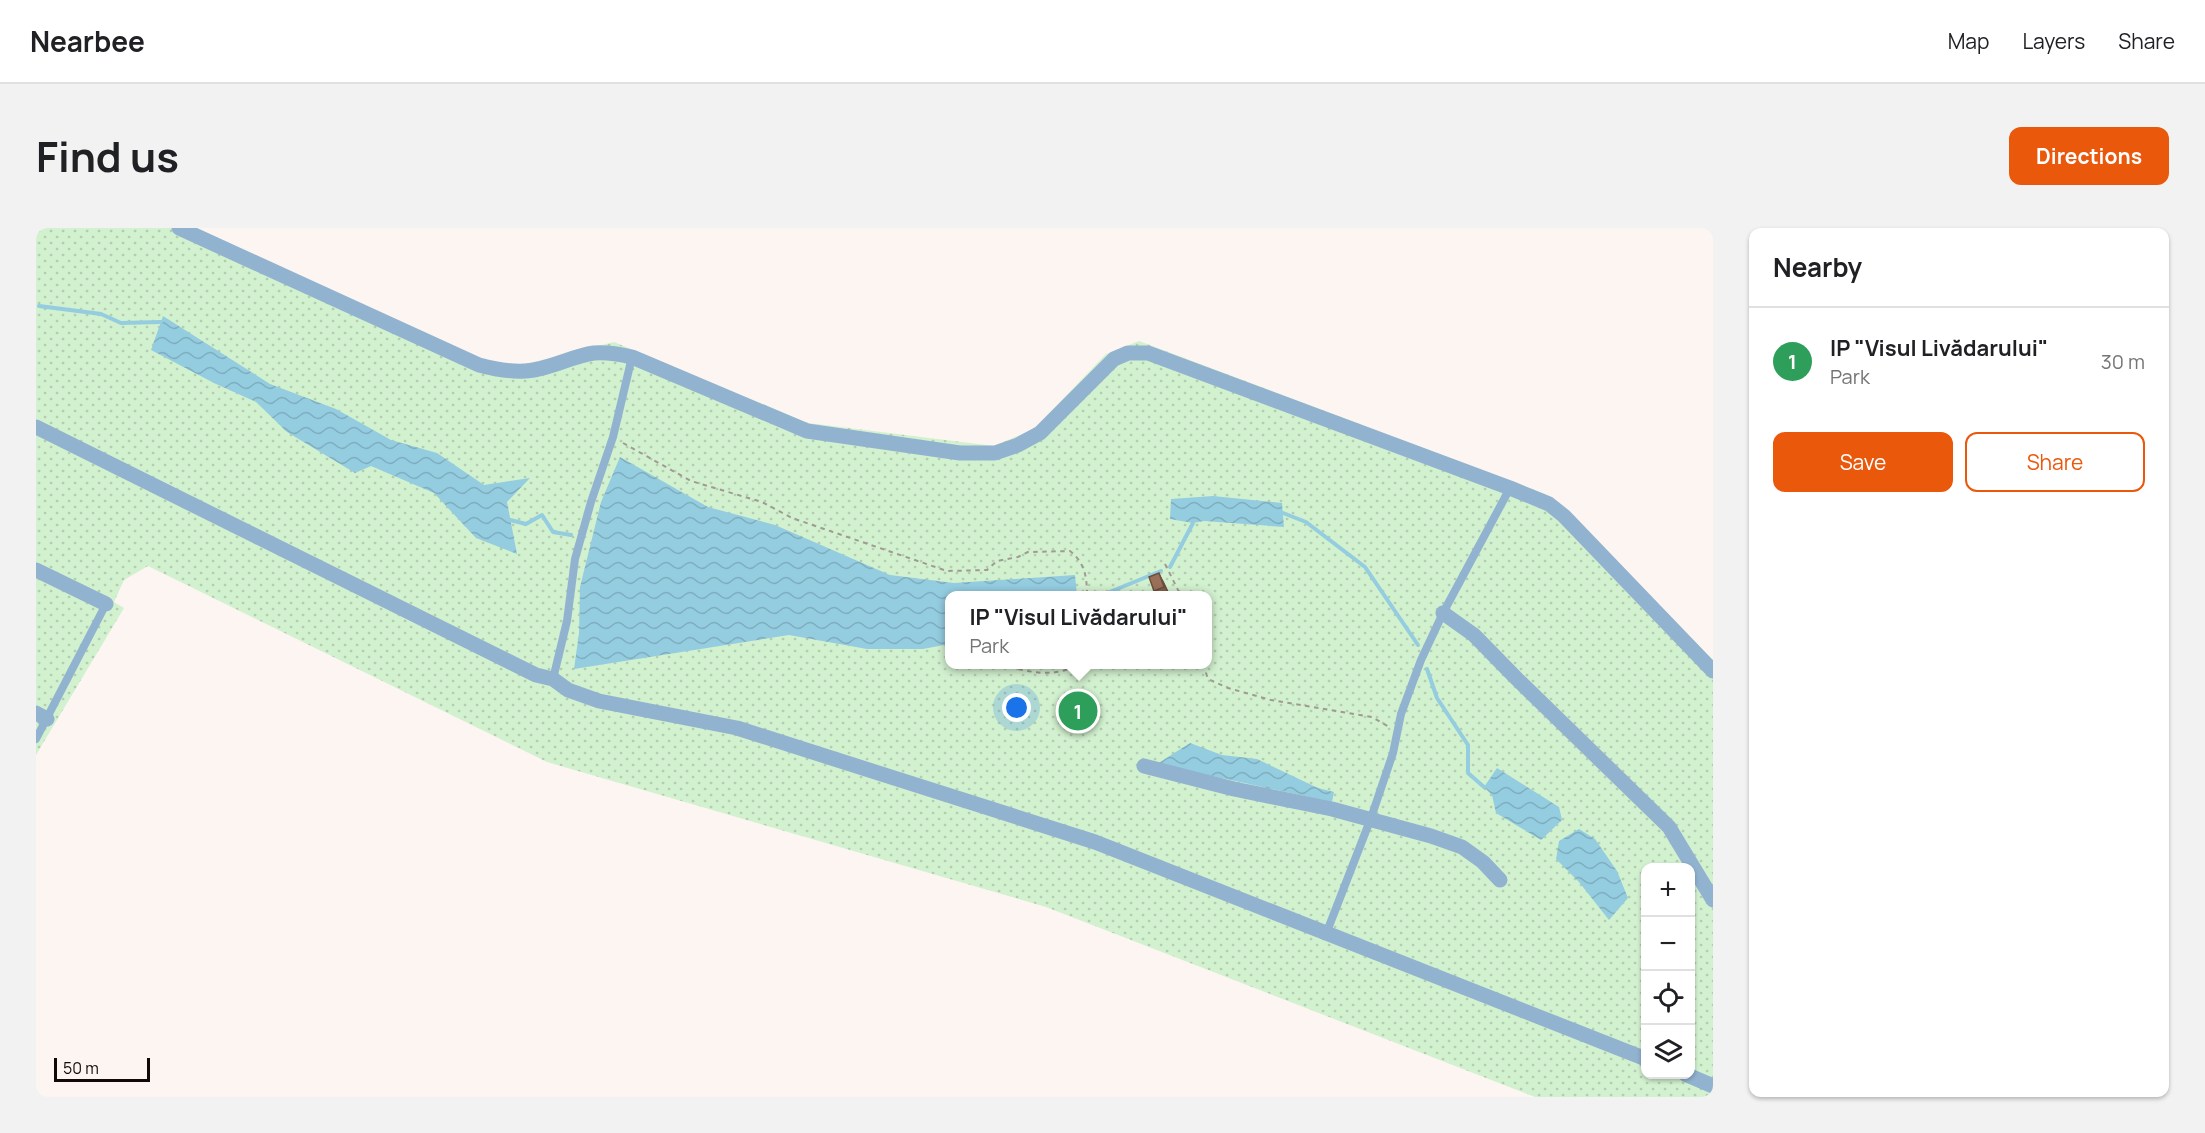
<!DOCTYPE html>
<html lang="en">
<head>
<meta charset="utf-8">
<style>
	:root { --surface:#fff; --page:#f2f2f2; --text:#202124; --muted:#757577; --line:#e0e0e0; --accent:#ea580c }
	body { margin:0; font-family:Manrope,sans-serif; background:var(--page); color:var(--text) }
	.controls { position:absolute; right:18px; bottom:18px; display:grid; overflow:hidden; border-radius:12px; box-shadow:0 2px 4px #0004 }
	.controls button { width:54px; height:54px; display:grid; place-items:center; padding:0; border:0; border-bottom:2px solid var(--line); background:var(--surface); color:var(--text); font:30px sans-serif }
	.scale { position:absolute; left:18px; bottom:15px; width:96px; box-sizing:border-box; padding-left:6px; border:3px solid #130904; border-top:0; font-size:16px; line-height:21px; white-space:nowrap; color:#130904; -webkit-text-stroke:4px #fcf5f1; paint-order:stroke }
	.you { position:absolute; left:981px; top:480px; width:21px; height:21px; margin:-15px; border:4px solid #fff; border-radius:50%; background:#1a73e8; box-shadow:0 0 0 9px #1a73e833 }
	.badge { display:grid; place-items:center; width:39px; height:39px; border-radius:50%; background:var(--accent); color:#fff; font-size:20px; font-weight:700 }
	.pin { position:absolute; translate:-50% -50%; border:3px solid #fff; box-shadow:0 2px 6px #0006 }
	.popup { position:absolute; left:909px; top:363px; width:267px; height:78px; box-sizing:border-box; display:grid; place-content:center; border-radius:12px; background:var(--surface); filter:drop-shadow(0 2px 4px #0005); font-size:20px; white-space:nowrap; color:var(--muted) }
	.popup b { font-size:22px; color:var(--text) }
	.popup::after { content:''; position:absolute; left:50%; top:100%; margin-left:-12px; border:12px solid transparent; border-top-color:var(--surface) }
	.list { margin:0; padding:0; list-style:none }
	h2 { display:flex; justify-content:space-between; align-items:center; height:78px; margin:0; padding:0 24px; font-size:26px }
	h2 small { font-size:20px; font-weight:400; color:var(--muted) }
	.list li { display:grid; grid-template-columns:39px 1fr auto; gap:18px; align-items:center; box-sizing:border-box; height:108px; padding:0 24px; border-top:2px solid var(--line) }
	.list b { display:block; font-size:22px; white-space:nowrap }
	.list p { margin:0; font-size:20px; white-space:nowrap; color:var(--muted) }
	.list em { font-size:20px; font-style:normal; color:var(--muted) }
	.actions { display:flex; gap:12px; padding:18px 24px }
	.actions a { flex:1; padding:14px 0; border:2px solid var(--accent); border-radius:12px; text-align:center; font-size:21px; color:var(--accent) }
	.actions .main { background:var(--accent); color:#fff }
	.icon { flex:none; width:33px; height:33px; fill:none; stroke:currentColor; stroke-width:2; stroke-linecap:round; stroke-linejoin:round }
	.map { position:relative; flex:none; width:1677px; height:869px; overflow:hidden; border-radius:12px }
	header { display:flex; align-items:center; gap:36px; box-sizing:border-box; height:84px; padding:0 30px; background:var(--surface); border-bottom:2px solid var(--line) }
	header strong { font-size:28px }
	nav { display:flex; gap:33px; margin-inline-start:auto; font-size:21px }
	.intro { display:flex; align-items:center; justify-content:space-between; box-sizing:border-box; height:144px; padding:0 36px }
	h1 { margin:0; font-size:42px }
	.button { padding:15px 27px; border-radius:12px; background:var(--accent); color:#fff; font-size:21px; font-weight:700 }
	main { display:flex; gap:36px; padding:0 36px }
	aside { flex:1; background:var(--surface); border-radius:12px; box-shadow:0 2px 4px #0004 }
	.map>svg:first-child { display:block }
	.garden { fill:url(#garden-dots); fill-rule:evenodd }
	.water { fill:url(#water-waves) }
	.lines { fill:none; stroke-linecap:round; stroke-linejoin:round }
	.stream { stroke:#94cce0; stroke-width:4 }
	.path { stroke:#a19994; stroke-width:2; stroke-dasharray:4.5 4.5; stroke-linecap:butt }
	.service { stroke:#91b3d0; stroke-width:8 }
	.minor { stroke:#91b3d0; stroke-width:15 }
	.wall { fill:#84614c }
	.shaded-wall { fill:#6c4f3e }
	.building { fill:#9a7158; stroke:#6c4f3e; stroke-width:1.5 }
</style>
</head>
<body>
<header>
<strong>Nearbee</strong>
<nav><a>Map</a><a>Layers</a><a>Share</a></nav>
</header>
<div class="intro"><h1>Find us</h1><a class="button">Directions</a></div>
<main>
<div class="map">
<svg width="1677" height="869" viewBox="0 0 1677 869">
	<defs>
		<pattern id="garden-dots" width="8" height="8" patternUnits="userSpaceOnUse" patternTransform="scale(1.5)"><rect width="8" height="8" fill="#d2f1cf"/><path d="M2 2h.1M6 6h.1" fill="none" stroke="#b3cdb0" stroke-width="1.8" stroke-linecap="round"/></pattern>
		<pattern id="water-waves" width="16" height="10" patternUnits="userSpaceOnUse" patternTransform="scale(1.5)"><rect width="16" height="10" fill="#94cce0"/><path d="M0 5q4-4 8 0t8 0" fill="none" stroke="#7faebf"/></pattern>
	</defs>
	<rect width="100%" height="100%" fill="#fcf5f1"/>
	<!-- garden -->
	<path class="garden" d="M0,0H155L450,135L478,139L578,114L772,195L958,218L998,201L1070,126L1103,113L1509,266L1524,276L1677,432V869H1499L1010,679L511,534L112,338L88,352L78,374L88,380L0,527ZM913,368H1171V436H913ZM1610,640H1654V846H1610Z"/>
	<!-- water -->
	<g class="water">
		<polygon points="127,88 234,156 300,181 355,212 401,225 448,257 494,250 471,274 481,326 440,310 398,265 335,238 319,245 251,204 220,174 178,155 115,122"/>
		<polygon points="584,229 672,279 739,297 854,347 918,355 1039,347 1041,367 913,368 913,416 887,421 831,421 753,407 538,441 543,405 544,359 565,274"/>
		<polygon points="1177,268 1246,275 1248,299 1168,293 1157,295 1134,291 1135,271"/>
		<polygon points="1154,515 1186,527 1221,531 1282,560 1298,564 1296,574 1121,536"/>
		<polygon points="1461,540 1523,579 1526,592 1505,612 1460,585 1456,567 1448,559"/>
		<polygon points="1543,601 1559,611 1581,643 1592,670 1573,692 1543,654 1520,631 1523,613"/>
	</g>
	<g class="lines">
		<!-- stream -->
		<g class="stream">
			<polyline points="3,78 65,86 85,95 125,94"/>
			<polyline points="1247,285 1270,294 1329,339 1382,417"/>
			<polyline points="474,292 490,296 506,287 517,304 535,307"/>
			<polyline points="1134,339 1157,295"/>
			<polyline points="1064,368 1125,343"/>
			<polyline points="1391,441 1401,470 1432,517 1432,545 1448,559"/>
		</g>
		<!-- path -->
		<g class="path">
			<path d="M587,215L655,253L726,274L756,290L911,343L951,342L961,333L982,329L992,324L1034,323C1049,335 1051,349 1051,368"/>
			<polyline points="1129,336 1145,368"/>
			<path d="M965,436C991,444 1018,451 1043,436"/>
			<polyline points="1167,436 1172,451 1192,460 1235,472 1336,489 1353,499"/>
		</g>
		<!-- service -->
		<g class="service">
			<polyline points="517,451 531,393 539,331 555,274 577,209 596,129"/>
			<polyline points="0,511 70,376"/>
			<polyline points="1290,706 1335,590 1357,525 1365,486 1385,432 1407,385 1474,260"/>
		</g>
		<!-- minor -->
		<g class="minor">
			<path d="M143,0L443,137C458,141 473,144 489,143C513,142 535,128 558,125C572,124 583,126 596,129L771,203L924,225H959L982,217L1004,205L1078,131L1092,125H1112L1474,260L1513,276L1528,288L1677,443"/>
			<polyline points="0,199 500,447 517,451 532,462 563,473 701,500 1059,614 1610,831"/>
			<polyline points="0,342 70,376"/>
			<polyline points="1407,385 1438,407 1481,451 1633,599 1677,672"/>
			<polyline points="0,485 11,491"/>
			<polyline points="1108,538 1198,561 1296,581 1395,608 1426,619 1447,634 1464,652"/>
			<polyline points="1649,846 1677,858"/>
		</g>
	</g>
	<!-- wall -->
	<polygon class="wall" points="1123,345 1128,354 1134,367 1121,368 1118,363"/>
	<!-- shaded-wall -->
	<polygon class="shaded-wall" points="1123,345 1128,354 1134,367 1128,359"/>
	<!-- building -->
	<polygon class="building" points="1123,345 1128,359 1118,363 1113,349"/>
</svg>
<div class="controls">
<button>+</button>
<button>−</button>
<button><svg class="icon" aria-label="locate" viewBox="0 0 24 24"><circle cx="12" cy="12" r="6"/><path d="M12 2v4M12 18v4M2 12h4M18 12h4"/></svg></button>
<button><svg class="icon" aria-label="layers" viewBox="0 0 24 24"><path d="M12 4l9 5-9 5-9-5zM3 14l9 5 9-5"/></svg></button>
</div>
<div class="scale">50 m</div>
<div class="you"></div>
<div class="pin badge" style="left:1042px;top:483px;background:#2e9e5b">1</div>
<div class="popup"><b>IP &quot;Visul Livădarului&quot;</b>Park</div>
</div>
<aside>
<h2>Nearby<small></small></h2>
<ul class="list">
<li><span class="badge" style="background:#2e9e5b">1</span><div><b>IP &quot;Visul Livădarului&quot;</b><p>Park</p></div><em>30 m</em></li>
</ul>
<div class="actions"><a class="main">Save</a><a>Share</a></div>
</aside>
</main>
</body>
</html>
